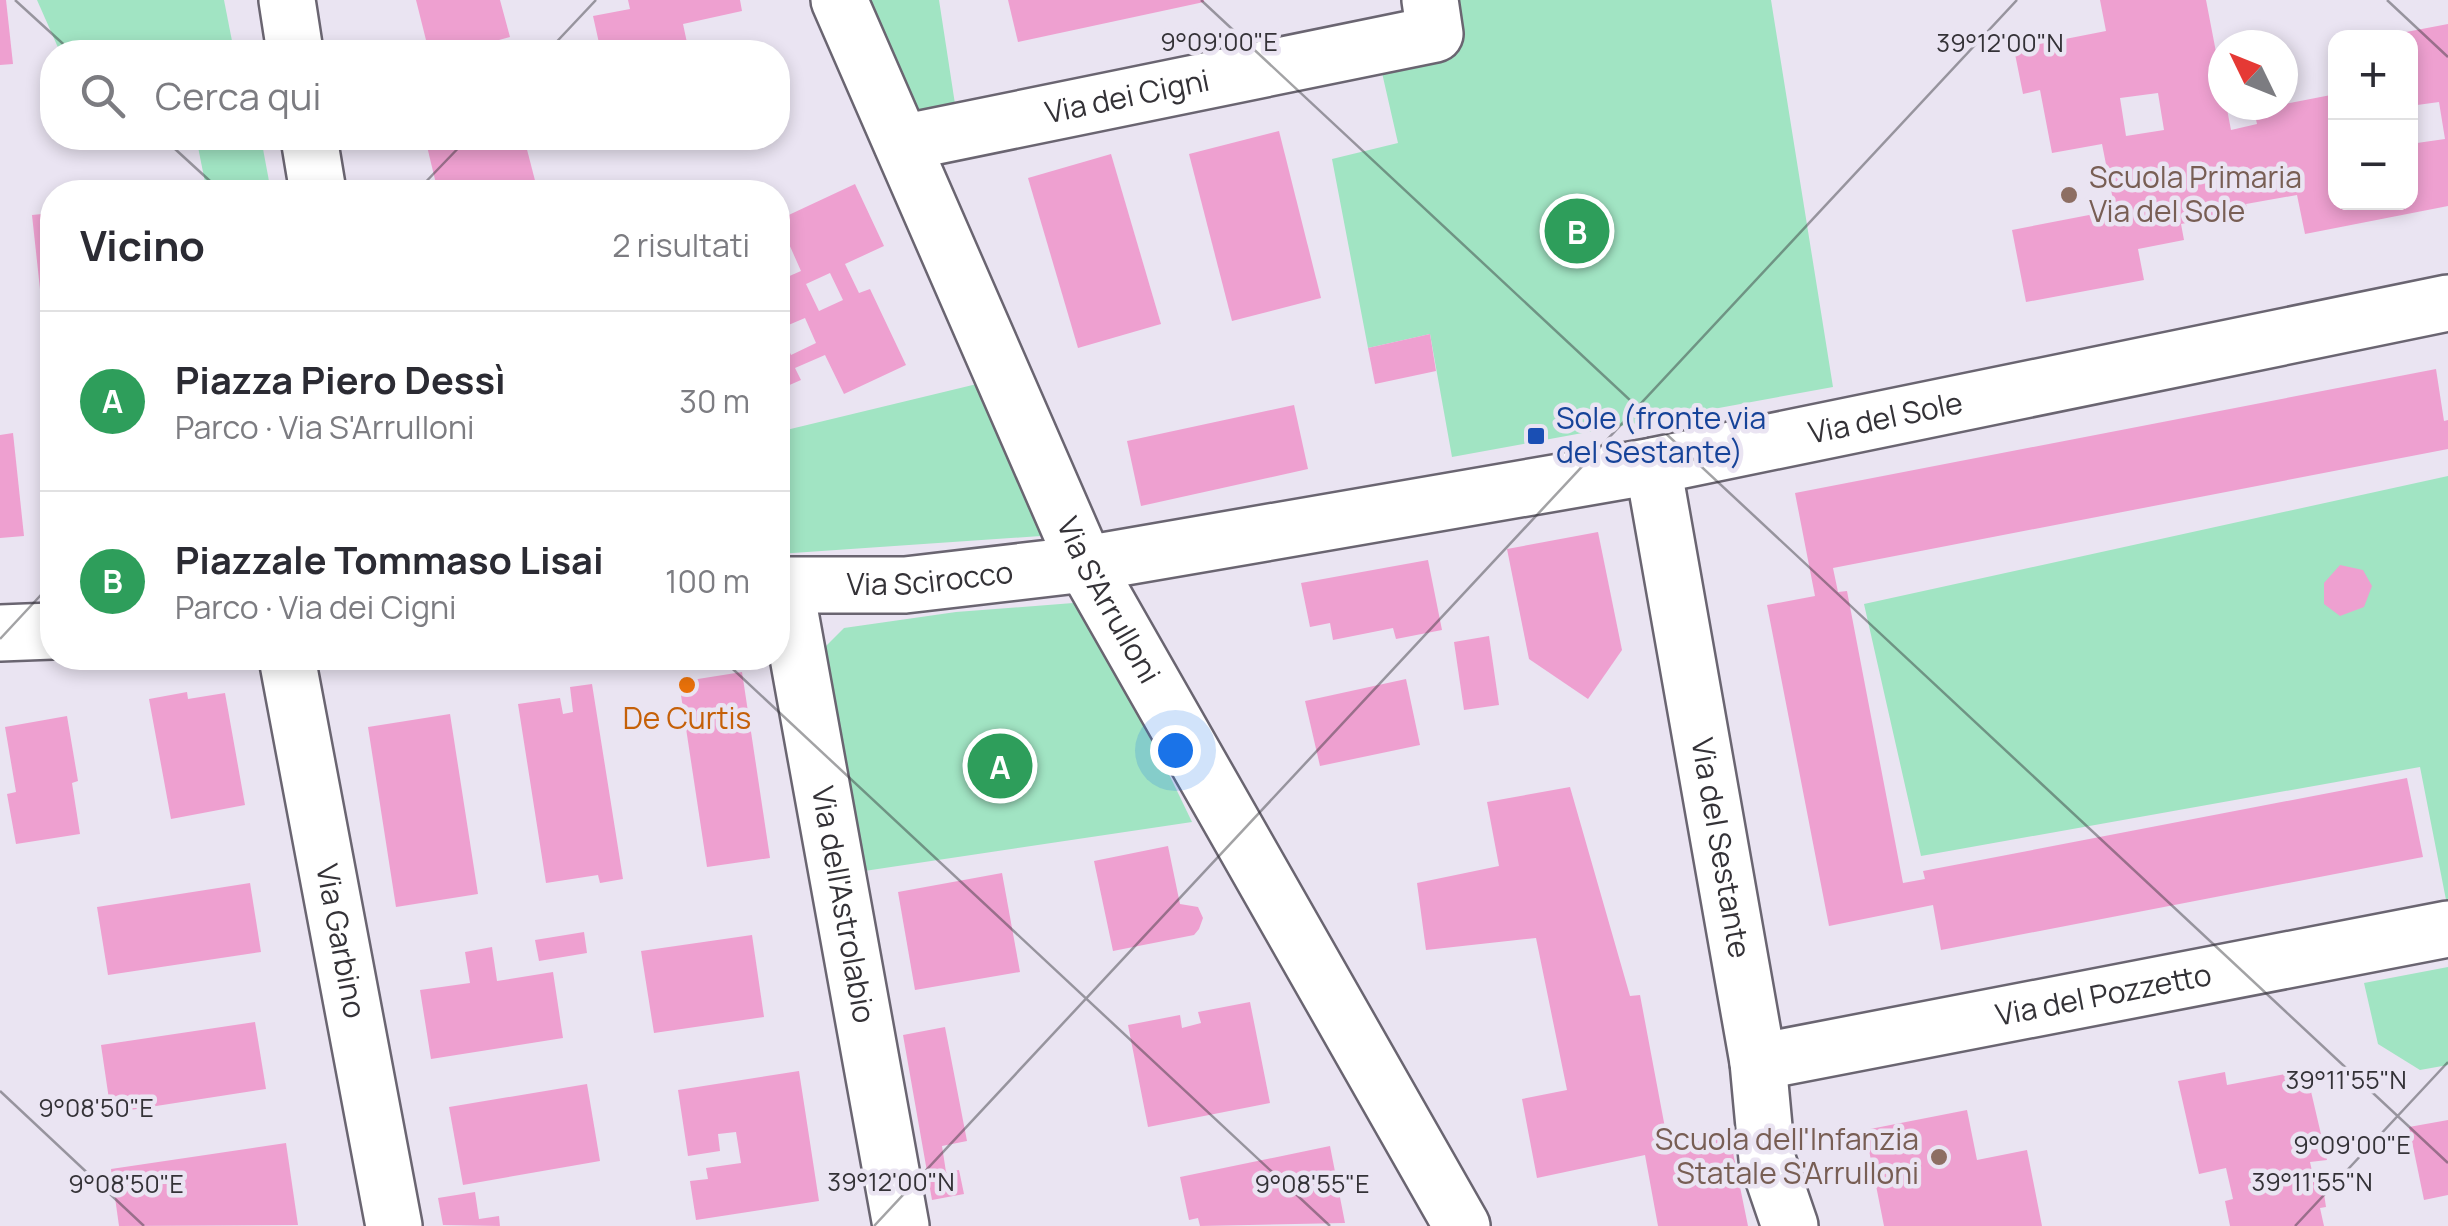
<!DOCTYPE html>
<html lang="it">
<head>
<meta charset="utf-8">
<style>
	:root { --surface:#fff; --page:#f7f7f7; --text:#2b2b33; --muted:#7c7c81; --line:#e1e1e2; --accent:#2563eb }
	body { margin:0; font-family:Manrope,sans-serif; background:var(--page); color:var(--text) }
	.controls { position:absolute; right:30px; top:30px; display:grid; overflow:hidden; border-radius:20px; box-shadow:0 5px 15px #0003 }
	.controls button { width:90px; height:90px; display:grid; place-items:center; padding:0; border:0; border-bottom:2px solid var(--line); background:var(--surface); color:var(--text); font:50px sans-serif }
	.compass { position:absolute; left:2208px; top:30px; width:90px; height:90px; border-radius:50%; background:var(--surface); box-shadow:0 5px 15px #0003; rotate:313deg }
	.you { position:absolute; left:1175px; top:750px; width:35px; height:35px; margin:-25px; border:8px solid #fff; border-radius:50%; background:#1a73e8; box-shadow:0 0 0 15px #1a73e833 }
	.badge { display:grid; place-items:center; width:65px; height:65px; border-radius:50%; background:var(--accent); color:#fff; font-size:32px; font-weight:700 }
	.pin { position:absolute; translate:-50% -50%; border:5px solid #fff; box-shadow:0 2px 10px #0006 }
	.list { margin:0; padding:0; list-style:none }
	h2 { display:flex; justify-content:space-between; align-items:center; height:130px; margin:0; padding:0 40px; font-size:42px }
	h2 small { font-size:32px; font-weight:400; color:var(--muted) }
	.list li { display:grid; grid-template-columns:65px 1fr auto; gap:30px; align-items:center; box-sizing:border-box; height:180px; padding:0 40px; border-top:2px solid var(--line) }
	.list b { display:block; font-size:38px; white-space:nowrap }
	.list p { margin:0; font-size:32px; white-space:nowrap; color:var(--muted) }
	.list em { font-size:32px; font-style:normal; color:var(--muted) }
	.icon { flex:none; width:55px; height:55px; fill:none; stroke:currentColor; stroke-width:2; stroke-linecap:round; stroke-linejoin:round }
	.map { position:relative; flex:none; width:2448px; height:1226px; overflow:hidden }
	.search { position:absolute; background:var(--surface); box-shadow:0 5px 15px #0003; left:40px; top:40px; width:750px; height:110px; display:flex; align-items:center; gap:25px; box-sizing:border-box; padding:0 35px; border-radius:40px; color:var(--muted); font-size:38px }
	.panel { position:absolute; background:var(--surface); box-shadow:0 5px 15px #0003; left:40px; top:180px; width:750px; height:490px; border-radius:40px }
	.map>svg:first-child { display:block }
	.green { fill:#a1e4c3 }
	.building { fill:#eea0d0; fill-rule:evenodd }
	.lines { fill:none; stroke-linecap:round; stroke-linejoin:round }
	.minor-casing { stroke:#6a6571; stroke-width:60 }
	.minor { stroke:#fff; stroke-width:55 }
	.ticks { fill:none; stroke:#343237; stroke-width:2.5; stroke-opacity:0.45 }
	.education-dot { fill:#8d6e63; stroke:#eae4f2; stroke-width:4 }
	.transit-dot { fill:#1a4fb4; stroke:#eae4f2; stroke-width:4 }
	.food-dot { fill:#e8710a; stroke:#eae4f2; stroke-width:4 }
	.labels { text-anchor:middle; stroke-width:9; stroke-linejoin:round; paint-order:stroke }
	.street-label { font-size:30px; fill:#343237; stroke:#eae4f2 }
	.education-label { font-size:30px; fill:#785e54; stroke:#eae4f2; text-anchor:start }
	.transit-label { font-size:30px; fill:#164399; stroke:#eae4f2; text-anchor:start }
	.food-label { font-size:30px; fill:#c56008; stroke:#eae4f2 }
	.ticks-label { font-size:25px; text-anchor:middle; fill:#343237; stroke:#eae4f2; stroke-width:9; stroke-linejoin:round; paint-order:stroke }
</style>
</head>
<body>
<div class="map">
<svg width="2448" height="1226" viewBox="0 0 2448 1226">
	<rect width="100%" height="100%" fill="#eae4f2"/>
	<!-- green -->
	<g class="green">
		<polygon points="37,0 224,0 232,41 116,52 60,52"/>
		<polygon points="866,0 939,0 955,104 913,118"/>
		<polygon points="1449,0 1771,0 1833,387 1452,457 1430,334 1368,348 1332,159 1398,143 1380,64"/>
		<polygon points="261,138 271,192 207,192 197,142"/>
		<polygon points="981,383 1055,535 778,554 778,432"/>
		<polygon points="2448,476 2448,910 2420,767 1921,856 1864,604"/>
		<polygon points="1086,602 1192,822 851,873 821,663 825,647 844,628 956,612"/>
		<polygon points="2448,967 2448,1065 2420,1070 2378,1044 2364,983"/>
	</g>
	<!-- building -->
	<g class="building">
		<polygon points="0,0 6,0 13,64 0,65"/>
		<polygon points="416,0 500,0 510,37 499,40 503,52 429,52"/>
		<polygon points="628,0 740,0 742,11 683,24 689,52 601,52 593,16 630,9"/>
		<polygon points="1008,0 1204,0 1204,2 1018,42"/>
		<path d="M2100,0H2206L2231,130L2257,124L2254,110L2336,94V202H2410V144L2445,139L2439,102L2410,106V38L2385,36L2448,24V206L2305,234L2297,195L2246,204L2248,211L2181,224L2184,240L2138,249L2144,280L2026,302L2012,230L2115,210L2102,144L2052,153L2040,90L2023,94L2014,49L2106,31ZM2158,93L2164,130L2126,136L2120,98Z"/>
		<polygon points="1279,131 1321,298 1232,321 1189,154"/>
		<polygon points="425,138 524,138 538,192 438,192"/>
		<polygon points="1111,154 1161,324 1078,348 1028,178"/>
		<path d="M855,184L884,246L845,264L859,293L870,289L906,365L844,394L825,355L795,368L801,380L778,390V281L801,271L789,244L778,249V232L782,230L778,220ZM830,273L843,300L819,311L806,284ZM805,318L816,343L791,355L779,329Z"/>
		<polygon points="52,213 52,334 45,335 32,215"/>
		<polygon points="1430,334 1436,371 1375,384 1368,348"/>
		<polygon points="2436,369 2444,421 2448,420 2448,449 1833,568 1838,592 1847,591 1903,883 1925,879 1923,871 2407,778 2423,857 1941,950 1933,905 1829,926 1767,605 1815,596 1795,493"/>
		<polygon points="1294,405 1308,469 1141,506 1127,441"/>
		<polygon points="13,433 24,536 0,538 0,435"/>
		<polygon points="1598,532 1622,650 1588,699 1529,659 1507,549"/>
		<polygon points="1428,560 1442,630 1396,639 1393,628 1333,640 1330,623 1310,627 1301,583"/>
		<polygon points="2340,565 2363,570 2372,586 2364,607 2340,616 2324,604 2324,583"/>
		<polygon points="1489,636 1499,705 1464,710 1454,642"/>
		<polygon points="742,672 770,858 707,867 679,682"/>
		<polygon points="1406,679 1420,745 1320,766 1305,701"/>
		<polygon points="592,684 623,879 600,883 598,875 546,883 518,704 560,698 563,714 573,712 570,687"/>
		<polygon points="187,692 188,699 225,693 245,805 171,819 149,699"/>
		<polygon points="450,714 478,894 396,907 368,727"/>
		<polygon points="67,716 78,781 72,783 80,834 16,844 7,794 16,792 5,727"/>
		<polygon points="1570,787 1630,996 1640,995 1669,1149 1729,1133 1748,1226 1658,1226 1645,1155 1537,1178 1522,1099 1567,1090 1536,938 1426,950 1417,883 1499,866 1487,802"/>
		<polygon points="1168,846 1180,904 1198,907 1203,918 1199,929 1194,935 1113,951 1094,861"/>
		<polygon points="1002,873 1020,972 915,990 898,892"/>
		<polygon points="250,883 261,952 108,975 97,907"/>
		<polygon points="584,932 587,953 539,961 535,940"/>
		<polygon points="752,935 764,1017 654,1033 641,951"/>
		<polygon points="492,947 497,981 553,972 563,1038 431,1059 420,990 470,983 465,952"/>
		<polygon points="1250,1002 1270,1103 1148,1127 1128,1025 1180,1015 1182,1028 1201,1023 1198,1012"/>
		<polygon points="255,1022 266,1089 111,1113 101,1045"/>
		<polygon points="945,1027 967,1141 942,1146 946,1172 959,1170 964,1194 932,1200 903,1035"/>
		<polygon points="2306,1070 2327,1160 2310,1162 2316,1189 2323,1187 2326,1207 2320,1208 2324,1226 2230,1226 2225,1201 2233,1199 2226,1168 2199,1174 2178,1081 2225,1072 2227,1085"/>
		<polygon points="799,1071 819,1201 696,1220 690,1181 708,1179 706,1168 741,1163 736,1132 718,1134 720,1151 688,1156 678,1090"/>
		<polygon points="587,1084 600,1161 463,1185 449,1107"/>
		<polygon points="1967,1110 1977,1160 2027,1150 2042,1226 1884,1226 1865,1130"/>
		<polygon points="2448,1120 2448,1195 2424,1200 2409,1127"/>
		<polygon points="286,1143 298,1225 119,1226 111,1169"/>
		<polygon points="1330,1146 1345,1223 1200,1226 1198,1218 1189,1220 1180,1177"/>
		<polygon points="475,1192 479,1219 499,1216 500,1226 443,1225 438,1198"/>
	</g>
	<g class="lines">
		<defs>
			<g id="minor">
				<polyline points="287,0 295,52"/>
				<path id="s1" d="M839,0L1085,564L1462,1226"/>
				<polyline points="309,138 318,192"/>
				<path id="s2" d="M902,143L1435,34L1430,0"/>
				<path id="s3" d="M1653,466L1758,1062L1767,1159L1790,1226"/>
				<path id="s4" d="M778,585H905L1085,564L1653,466L2448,303"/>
				<path id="s5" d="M785,585L901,1226"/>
				<polyline points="0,633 52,631"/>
				<path id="s6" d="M287,658L394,1226"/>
				<path id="s7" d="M1758,1062L2448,929"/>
			</g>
		</defs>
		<!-- minor casing -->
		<use href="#minor" class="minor-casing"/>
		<!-- minor -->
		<use href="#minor" class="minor"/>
	</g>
	<!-- ticks -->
	<path class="ticks" d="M15,0L72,52M1201,0L2448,1163M2387,0L2448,57M547,52L596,0M163,138L222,192M416,192L468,138M0,639L52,583M721,658L1330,1226M0,1091L144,1226M874,1226L2017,0M2295,1226L2448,1062"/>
	<!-- markers -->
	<g class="education-dot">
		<circle cx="2069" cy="195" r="10"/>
		<circle cx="1939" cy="1157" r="10"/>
	</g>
	<rect class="transit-dot" x="1526" y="426" width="20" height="20" rx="5"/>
	<circle class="food-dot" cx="687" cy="685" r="10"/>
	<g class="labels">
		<!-- street labels -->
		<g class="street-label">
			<text dy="10" stroke="none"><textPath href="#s2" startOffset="230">Via dei Cigni</textPath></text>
			<text dy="10" stroke="none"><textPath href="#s4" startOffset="1122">Via del Sole</textPath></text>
			<text dy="10" stroke="none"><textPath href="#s4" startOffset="152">Via Scirocco</textPath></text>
			<text dy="10" stroke="none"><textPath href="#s1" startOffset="658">Via S'Arrulloni</textPath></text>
			<text dy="10" stroke="none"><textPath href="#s3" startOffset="388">Via del Sestante</textPath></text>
			<text dy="10" stroke="none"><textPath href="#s5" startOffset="325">Via dell'Astrolabio</textPath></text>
			<text dy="10" stroke="none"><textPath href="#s6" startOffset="288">Via Garbino</textPath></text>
			<text dy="10" stroke="none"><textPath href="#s7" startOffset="352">Via del Pozzetto</textPath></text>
		</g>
		<!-- education labels -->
		<g class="education-label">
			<text x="2089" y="188">Scuola Primaria<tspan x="2089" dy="34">Via del Sole</tspan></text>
			<text x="1919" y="1150" text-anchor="end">Scuola dell'Infanzia<tspan x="1919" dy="34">Statale S'Arrulloni</tspan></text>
		</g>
		<!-- transit labels -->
		<g class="transit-label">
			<text x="1556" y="429">Sole (fronte via<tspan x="1556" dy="34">del Sestante)</tspan></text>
		</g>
		<!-- food labels -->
		<g class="food-label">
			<text x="687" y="729">De Curtis</text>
		</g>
	</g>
	<g class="ticks-label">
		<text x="1219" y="51">9°09'00"E</text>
		<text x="2000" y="52">39°12'00"N</text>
		<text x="2346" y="1089">39°11'55"N</text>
		<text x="96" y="1117">9°08'50"E</text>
		<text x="2352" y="1154">9°09'00"E</text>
		<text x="891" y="1191">39°12'00"N</text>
		<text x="2312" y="1191">39°11'55"N</text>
		<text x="126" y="1193">9°08'50"E</text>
		<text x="1312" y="1193">9°08'55"E</text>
	</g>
</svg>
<div class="controls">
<button>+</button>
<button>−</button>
</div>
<svg class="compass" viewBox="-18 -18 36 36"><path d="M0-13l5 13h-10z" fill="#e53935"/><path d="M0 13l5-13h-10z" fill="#7c7c81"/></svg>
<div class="you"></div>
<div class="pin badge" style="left:1000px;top:766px;background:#2e9e5b">A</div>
<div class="pin badge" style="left:1577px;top:231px;background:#2e9e5b">B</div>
<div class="search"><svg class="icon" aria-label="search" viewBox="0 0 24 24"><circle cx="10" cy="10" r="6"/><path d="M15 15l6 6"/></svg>Cerca qui</div>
<section class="panel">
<h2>Vicino<small>2 risultati</small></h2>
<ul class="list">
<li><span class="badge" style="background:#2e9e5b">A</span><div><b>Piazza Piero Dessì</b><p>Parco · Via S'Arrulloni</p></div><em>30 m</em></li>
<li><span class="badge" style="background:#2e9e5b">B</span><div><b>Piazzale Tommaso Lisai</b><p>Parco · Via dei Cigni</p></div><em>100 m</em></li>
</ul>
</section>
</div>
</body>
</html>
